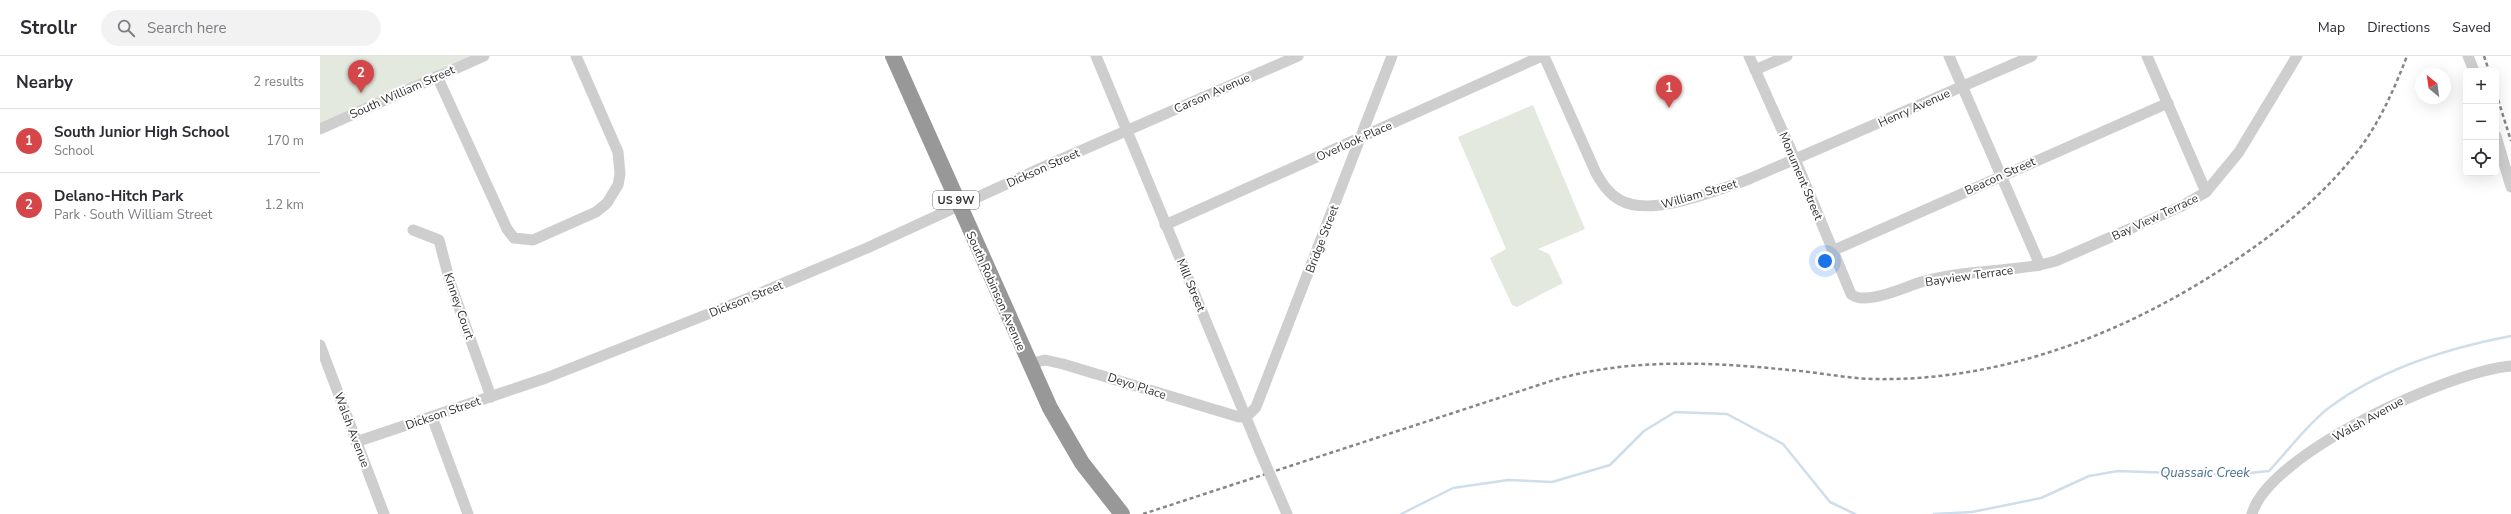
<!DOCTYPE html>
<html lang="en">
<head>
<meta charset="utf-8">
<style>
	:root { --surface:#fff; --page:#f2f2f3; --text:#2b2b33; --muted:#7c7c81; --line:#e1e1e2; --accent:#d54648 }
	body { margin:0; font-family:"Nunito Sans",sans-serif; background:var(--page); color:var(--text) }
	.controls { position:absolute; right:12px; top:12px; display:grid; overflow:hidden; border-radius:6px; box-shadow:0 4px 16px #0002 }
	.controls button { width:36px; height:36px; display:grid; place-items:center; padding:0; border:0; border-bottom:1px solid var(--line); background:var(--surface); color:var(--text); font:20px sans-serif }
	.compass { position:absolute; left:2095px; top:12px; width:36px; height:36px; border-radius:50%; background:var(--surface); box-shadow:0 4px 16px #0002; rotate:331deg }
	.you { position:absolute; left:1505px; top:205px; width:14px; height:14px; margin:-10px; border:3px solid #fff; border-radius:50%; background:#1a73e8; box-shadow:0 0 0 6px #1a73e833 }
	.badge { display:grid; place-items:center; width:26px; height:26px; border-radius:50%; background:var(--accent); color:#fff; font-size:13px; font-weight:700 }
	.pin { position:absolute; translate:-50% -33px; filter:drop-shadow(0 1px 2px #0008) }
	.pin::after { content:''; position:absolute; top:21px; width:14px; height:12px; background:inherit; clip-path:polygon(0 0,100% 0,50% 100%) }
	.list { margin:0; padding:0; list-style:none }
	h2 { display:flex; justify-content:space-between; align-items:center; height:52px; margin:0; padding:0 16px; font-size:17px }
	h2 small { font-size:13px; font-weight:400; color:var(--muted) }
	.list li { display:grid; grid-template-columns:26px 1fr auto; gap:12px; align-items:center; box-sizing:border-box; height:64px; padding:0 16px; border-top:1px solid var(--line) }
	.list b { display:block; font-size:15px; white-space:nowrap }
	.list p { margin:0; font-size:13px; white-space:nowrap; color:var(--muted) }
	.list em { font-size:13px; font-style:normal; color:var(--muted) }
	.icon { flex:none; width:22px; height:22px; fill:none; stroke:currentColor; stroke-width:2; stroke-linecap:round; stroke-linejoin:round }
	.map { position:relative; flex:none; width:2191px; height:458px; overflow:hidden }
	header { display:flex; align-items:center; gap:24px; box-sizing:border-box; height:56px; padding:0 20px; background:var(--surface); border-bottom:1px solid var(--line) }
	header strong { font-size:19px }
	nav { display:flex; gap:22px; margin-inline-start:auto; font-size:14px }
	.search { width:280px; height:36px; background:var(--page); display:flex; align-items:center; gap:10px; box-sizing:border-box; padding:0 14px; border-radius:22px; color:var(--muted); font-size:15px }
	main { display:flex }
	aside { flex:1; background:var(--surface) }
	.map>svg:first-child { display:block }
	.green { fill:#e3e9de }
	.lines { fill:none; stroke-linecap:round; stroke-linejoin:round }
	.stream { stroke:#cfdeea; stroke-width:2.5 }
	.minor { stroke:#cecece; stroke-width:11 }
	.highway { stroke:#989898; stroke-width:16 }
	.rail { stroke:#868686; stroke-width:2.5; stroke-dasharray:4 3; stroke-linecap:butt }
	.minor-bridge { stroke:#cecece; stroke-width:11 }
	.labels { text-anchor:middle; stroke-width:4; stroke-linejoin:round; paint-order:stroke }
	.shield { fill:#fff; stroke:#6f6f6f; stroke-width:1 }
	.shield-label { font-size:11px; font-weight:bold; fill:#313131 }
	.street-label { font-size:12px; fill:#313131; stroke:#fff }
	.water-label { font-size:13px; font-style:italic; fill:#466d8c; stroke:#fff }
</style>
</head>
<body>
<header>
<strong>Strollr</strong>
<div class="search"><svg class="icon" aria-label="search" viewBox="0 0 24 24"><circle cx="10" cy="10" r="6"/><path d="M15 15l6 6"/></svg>Search here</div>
<nav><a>Map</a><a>Directions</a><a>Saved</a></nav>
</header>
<main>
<aside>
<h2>Nearby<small>2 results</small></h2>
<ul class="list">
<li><span class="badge">1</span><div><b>South Junior High School</b><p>School</p></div><em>170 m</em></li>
<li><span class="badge">2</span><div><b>Delano-Hitch Park</b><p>Park · South William Street</p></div><em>1.2 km</em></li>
</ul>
</aside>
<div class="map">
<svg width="2191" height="458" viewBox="0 0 2191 458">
	<rect width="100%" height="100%" fill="#fff"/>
	<!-- green -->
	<g class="green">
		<polygon points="0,0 166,0 0,74"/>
		<polygon points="1213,49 1265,173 1218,193 1229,198 1243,227 1197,251 1192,249 1170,202 1186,193 1138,81"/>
	</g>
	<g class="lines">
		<!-- stream -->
		<g class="stream">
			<polyline points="1081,458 1133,432 1188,424 1232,426 1290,409 1324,375 1355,356 1407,358 1463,388 1510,446 1535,458"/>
			<path d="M1614,458L1652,456L1721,442L1769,420L1798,415L1910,419L1949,415C1966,397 1991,364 2010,351C2062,312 2128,292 2191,280"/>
		</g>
		<!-- minor -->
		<g class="minor">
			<polyline points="776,0 939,393"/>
			<path d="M1224,0L1276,117C1283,129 1289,138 1300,144C1330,162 1398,134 1429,123L1712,0"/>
			<path d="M1429,0L1475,103L1531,238C1544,250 1583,232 1598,227C1636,215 1680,216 1720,209L1736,205L1862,150L1886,136L1919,96L1977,0"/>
			<polyline points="1629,0 1720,209"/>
			<polyline points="1827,0 1886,136"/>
			<polyline points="2148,0 2154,15"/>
			<polyline points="1435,14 1467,0"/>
			<polyline points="117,20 187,173 194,182 213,184 276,156 287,147 298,129 300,118 298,96 256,0"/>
			<polyline points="0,73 164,0"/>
			<polyline points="2176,80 2191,131"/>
			<polyline points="845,169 1222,0"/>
			<polyline points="93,174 119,184 130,226 171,341"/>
			<polyline points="1512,195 1848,47"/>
			<polyline points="0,289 64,458"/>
			<path d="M709,308L725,304L743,308L919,361C927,361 931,357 936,351L1072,0"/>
			<polyline points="112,361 148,458"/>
			<polyline points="36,386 226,322 426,243 547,192 721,112 978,0"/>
			<path d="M1932,458C1949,397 2130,315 2191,310"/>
		</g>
		<!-- highway -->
		<polyline class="highway" points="573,0 730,352 762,407 802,458"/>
		<!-- rail -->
		<g class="rail">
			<polyline points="2164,0 2169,15"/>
			<polyline points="2176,37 2191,85"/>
			<path d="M823,458L1234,324C1309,302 1392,306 1469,314C1497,316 1524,322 1552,323C1685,326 1812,275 1920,201C1967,169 2009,134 2043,88C2062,61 2075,31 2087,0"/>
		</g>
		<!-- minor-bridge -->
		<polyline class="minor-bridge" points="939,393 967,458"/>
	</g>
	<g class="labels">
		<!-- shield labels -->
		<rect class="shield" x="613" y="135" width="46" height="18" rx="3"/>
		<g class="shield-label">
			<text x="636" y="148">US 9W</text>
		</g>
		<!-- street labels -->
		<g class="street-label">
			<text transform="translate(82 36) rotate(-24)" y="4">South William Street</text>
			<text transform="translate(892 37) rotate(-24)" y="4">Carson Avenue</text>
			<text transform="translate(1594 52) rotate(-24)" y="4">Henry Avenue</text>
			<text transform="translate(1034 85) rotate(-24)" y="4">Overlook Place</text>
			<text transform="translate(723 112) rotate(-24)" y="4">Dickson Street</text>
			<text transform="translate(1481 120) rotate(67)" y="4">Monument Street</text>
			<text transform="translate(1680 120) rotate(-24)" y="4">Beacon Street</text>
			<text transform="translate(1379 138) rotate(-16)" y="4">William Street</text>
			<text transform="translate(1835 161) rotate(-25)" y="4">Bay View Terrace</text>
			<text transform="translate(1002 183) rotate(-69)" y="4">Bridge Street</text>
			<text transform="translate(1649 220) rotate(-8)" y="4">Bayview Terrace</text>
			<text transform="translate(871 229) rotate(67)" y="4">Mill Street</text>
			<text transform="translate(676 235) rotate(66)" y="4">South Robinson Avenue</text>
			<text transform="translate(426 243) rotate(-22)" y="4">Dickson Street</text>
			<text transform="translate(139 250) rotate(71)" y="4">Kinney Court</text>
			<text transform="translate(817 330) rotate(18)" y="4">Deyo Place</text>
			<text transform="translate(123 357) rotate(-19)" y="4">Dickson Street</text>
			<text transform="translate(2048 363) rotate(-29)" y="4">Walsh Avenue</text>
			<text transform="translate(32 374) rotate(69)" y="4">Walsh Avenue</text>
		</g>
		<!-- water labels -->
		<g class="water-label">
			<text x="1885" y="421">Quassaic Creek</text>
		</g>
	</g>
</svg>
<div class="controls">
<button>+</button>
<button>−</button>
<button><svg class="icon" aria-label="locate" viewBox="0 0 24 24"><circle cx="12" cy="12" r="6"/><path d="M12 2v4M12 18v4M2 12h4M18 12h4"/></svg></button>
</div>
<svg class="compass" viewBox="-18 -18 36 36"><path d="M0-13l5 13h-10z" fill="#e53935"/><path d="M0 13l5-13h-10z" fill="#7c7c81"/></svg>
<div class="you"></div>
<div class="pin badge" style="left:1349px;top:52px">1</div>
<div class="pin badge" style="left:41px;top:37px">2</div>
</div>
</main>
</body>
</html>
